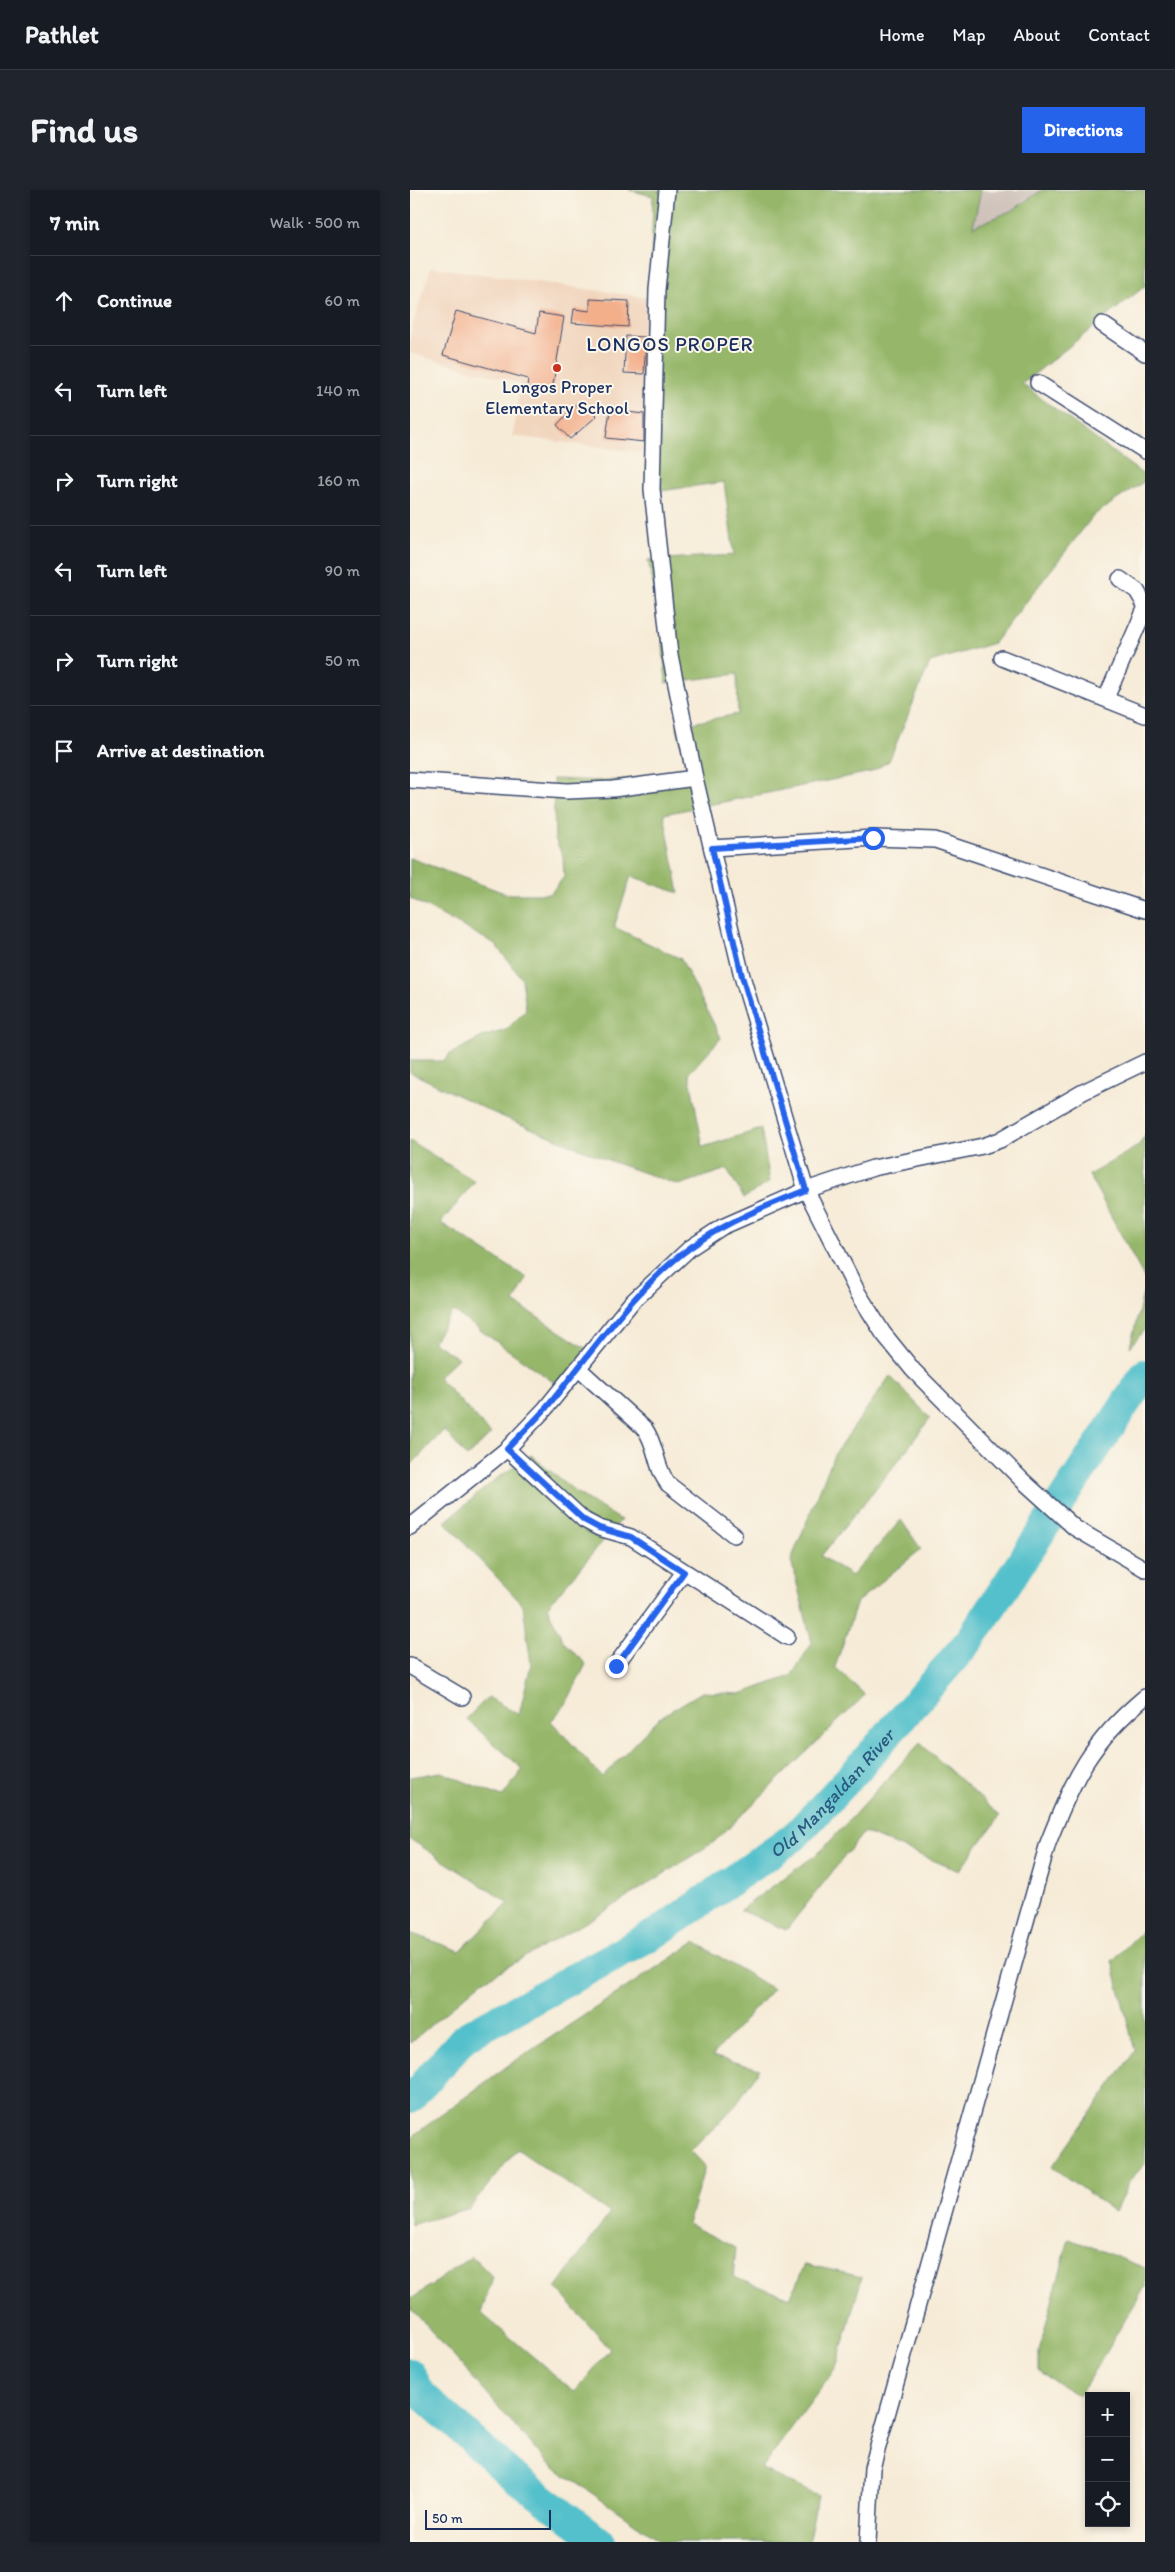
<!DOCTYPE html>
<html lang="en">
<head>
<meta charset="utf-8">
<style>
	:root { --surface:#171b24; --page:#20242c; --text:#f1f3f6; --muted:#9ea1a6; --line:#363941; --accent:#2563eb }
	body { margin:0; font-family:Itim,sans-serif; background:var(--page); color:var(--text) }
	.controls { position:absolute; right:15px; bottom:15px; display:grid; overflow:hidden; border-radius:0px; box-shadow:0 2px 8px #0003 }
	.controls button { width:45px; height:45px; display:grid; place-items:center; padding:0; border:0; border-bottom:1px solid var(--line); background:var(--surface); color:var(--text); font:25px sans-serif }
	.scale { position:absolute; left:15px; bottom:12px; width:126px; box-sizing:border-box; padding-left:5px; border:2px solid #1b2f5e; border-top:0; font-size:14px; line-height:18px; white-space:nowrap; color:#1b2f5e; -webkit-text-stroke:4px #fbf7ec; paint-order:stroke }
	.stop { position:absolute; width:15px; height:15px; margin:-11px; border:4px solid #2563eb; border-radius:50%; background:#fff }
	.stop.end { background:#2563eb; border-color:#fff; box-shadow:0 1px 5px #0008 }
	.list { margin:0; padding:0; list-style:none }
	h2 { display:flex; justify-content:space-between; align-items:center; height:65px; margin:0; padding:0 20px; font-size:21px }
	h2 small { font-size:16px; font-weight:400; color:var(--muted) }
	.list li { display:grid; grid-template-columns:32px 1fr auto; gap:15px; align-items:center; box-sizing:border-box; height:90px; padding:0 20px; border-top:1px solid var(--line) }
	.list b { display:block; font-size:19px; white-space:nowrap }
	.list em { font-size:16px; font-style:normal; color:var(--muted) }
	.icon { flex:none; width:28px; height:28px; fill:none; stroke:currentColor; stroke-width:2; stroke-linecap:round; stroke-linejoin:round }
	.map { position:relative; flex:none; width:735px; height:2352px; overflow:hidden; border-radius:0px }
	header { display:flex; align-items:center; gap:30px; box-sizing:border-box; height:70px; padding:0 25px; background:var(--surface); border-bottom:1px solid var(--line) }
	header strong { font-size:24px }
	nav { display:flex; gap:28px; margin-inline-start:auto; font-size:18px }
	.intro { display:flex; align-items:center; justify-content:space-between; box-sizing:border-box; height:120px; padding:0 30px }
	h1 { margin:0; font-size:35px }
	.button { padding:12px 22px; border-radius:0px; background:var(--accent); color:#fff; font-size:18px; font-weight:700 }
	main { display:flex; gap:30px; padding:0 30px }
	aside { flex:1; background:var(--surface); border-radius:0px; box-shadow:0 2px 8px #0003 }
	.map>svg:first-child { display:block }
	.built { fill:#f1d5bd }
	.industrial { fill:#cec1ba }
	.forest { fill:#96b76b; stroke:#587364 }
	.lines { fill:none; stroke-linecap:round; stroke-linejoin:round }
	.river { stroke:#53c0cb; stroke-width:30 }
	.building { fill:#f3ae8a }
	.street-casing { stroke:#3c4b70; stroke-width:18 }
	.street { stroke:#fff; stroke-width:15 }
	.route { stroke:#2563eb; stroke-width:6 }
	.poi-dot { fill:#c8321e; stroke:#fbf7ec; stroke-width:2 }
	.labels { text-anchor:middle; stroke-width:4; stroke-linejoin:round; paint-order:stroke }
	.poi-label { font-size:18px; fill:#1b2f5e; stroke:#fbf7ec }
	.water-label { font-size:19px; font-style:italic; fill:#2c5a7f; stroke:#fbf7ec }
	.quarter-label { font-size:20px; letter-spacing:1px; fill:#1b2f5e; stroke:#fbf7ec }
</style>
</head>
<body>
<header>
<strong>Pathlet</strong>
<nav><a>Home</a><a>Map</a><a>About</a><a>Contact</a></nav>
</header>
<div class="intro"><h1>Find us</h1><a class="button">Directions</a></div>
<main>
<aside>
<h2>7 min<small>Walk · 500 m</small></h2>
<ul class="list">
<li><svg class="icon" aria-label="ahead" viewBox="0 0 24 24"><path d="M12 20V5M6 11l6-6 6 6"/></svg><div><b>Continue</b></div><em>60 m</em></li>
<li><svg class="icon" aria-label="left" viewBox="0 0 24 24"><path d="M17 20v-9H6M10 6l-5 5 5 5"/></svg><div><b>Turn left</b></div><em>140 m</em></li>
<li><svg class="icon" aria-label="right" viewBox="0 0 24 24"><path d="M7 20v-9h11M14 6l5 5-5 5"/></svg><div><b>Turn right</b></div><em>160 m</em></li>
<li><svg class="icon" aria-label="left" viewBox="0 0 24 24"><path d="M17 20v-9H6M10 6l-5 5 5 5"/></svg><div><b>Turn left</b></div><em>90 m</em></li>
<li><svg class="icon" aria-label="right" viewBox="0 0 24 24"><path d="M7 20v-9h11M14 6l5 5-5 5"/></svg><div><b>Turn right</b></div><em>50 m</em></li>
<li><svg class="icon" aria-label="arrive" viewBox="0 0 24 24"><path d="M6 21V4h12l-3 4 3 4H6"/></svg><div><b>Arrive at destination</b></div></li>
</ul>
</aside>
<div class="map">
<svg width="735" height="2352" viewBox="0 0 735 2352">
	<rect width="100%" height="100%" fill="#fbf7ec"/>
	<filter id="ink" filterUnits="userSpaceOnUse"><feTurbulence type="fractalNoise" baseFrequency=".02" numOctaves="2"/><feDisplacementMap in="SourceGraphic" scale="10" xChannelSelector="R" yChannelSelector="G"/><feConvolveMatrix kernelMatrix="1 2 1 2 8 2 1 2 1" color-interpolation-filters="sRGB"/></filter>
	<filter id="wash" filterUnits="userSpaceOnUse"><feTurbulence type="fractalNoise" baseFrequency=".0096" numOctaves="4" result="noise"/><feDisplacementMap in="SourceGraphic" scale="20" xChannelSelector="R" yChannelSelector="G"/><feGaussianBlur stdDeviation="1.12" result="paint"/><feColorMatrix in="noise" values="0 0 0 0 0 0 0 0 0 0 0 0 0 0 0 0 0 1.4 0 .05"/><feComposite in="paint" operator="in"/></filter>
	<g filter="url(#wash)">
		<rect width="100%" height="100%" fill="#f6ebd7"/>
		<!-- built -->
		<polygon class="built" points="21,77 241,108 237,263 103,246 110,193 0,163 0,144"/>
		<!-- industrial -->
		<polygon class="industrial" points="571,0 632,0 603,20 562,38"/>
		<!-- forest -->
		<g class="forest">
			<polygon points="219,0 571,0 563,37 603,20 632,0 735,0 735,96 612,194 735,286 735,291 684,325 584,453 520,472 479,571 461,582 254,624 269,703 221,686 204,737 271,769 311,848 279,883 293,957 351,939 360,992 334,1008 317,979 269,995 203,972 84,923 0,882 0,871 34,871 40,864 72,847 96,840 116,820 112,789 85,754 0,708 0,668 97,704 140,704 154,687 153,666 145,649 143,589 195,591 278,583 267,536 328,524 327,484 256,493 251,429 238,370 324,365 314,292 236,303 243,6"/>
			<polygon points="735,946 735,1089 679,985 728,956"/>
			<polygon points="0,951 65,991 31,1033 117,1088 104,1112 186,1165 159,1203 43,1121 23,1152 48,1168 28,1187 81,1244 57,1267 34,1240 0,1276"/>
			<polygon points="735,1096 735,1139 720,1157"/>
			<polygon points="480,1186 520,1228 492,1266 411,1366 442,1386 491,1330 511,1359 447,1412 425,1477 455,1505 304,1652 194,1722 71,1792 0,1853 0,1743 50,1761 99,1713 0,1649 0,1587 31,1582 92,1607 113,1579 56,1529 78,1507 109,1525 121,1474 113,1415 35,1332 82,1292 121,1265 167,1303 211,1330 137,1417 153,1451 176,1474 156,1514 141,1531 192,1587 249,1528 292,1502 330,1504 381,1486 402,1453 381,1370 424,1265"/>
			<polygon points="510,1553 590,1626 549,1681 454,1642 376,1740 330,1720 411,1661"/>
			<polygon points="735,1738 735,1974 719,1991 705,2022 642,1977 725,1861 702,1771"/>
			<polygon points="285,1752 363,1799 302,1866 350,1879 324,1917 281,1961 295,1976 278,2034 326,2058 323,2087 380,2108 395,2074 452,2087 426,2178 351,2279 408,2306 398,2352 252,2352 137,2272 0,2117 0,2110 62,2066 83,2087 71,2123 165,2202 200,2159 146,2098 200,2023 107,1959 60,2018 0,2035 0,1952 4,1945 96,1877"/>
			<polygon points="659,2048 735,2078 735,2097 669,2206 629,2182 629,2161"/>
		</g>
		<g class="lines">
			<!-- river -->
			<g class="river">
				<path id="s1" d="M0,1909L55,1847L248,1742L384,1647L445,1582L560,1450L735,1184"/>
				<polyline points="0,2183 12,2205 99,2283 191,2352"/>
			</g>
		</g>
		<g id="blocks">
			<!-- building -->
			<g class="building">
				<polygon points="180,109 219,111 218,137 162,133 164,119 180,121"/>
				<polygon points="46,121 126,143 129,123 154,127 142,201 117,197 118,189 33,165"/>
				<polygon points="216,146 236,147 234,184 214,183"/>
				<polygon points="170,210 187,226 160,249 147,235"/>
				<polygon points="200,220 234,224 234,252 196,248"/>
			</g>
		</g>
	</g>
	<g filter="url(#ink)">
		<use href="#blocks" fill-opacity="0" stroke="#3c4b70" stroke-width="1"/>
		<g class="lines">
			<defs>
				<g id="street">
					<polyline points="257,0 247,100 242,299 260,465 285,588 332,786 396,1000 448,1103 473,1143 503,1180 612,1290 665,1338 735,1379"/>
					<polyline points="692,134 735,163"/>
					<polyline points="628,193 735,261"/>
					<polyline points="710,389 727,401 735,415"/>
					<polyline points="592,468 735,525"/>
					<polyline points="696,508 735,419"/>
					<polyline points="0,590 157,601 203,599 285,588"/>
					<polyline points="302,658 463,648 525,650 735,720"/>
					<path d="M168,1178L235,1239C247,1256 245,1277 258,1294L324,1345"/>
					<polyline points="97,1259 174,1330 189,1338 221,1347 377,1447"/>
					<polyline points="0,1337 97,1259 135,1219 221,1113 280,1058 312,1037 396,1000 463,978 573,956 590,950 673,902 735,872"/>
					<polyline points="0,1476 52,1507"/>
					<polyline points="205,1476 274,1382"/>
					<path d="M458,2352L462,2278L638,1653C664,1587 680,1553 735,1507"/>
				</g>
			</defs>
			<!-- street casing -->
			<use href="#street" class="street-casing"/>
			<!-- street -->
			<use href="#street" class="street"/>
		</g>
	</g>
	<g class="lines" filter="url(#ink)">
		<!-- route -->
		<path class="route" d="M206,1476L274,1382L221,1347L189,1338L174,1330L97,1259C110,1245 124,1232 136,1218C182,1163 223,1099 281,1057C316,1032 356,1016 396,1000L332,786L302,658L463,648"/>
	</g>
	<!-- markers -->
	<circle class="poi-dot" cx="147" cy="178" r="5"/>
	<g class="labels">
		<!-- poi labels -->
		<g class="poi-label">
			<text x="147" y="203">Longos Proper<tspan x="147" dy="21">Elementary School</tspan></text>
		</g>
		<!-- water labels -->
		<g class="water-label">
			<text dy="7" stroke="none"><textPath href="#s1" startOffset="526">Old Mangaldan River</textPath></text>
		</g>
		<!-- quarter labels -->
		<g class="quarter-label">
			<text x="260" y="161">LONGOS PROPER</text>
		</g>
	</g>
</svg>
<div class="controls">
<button>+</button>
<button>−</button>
<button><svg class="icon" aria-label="locate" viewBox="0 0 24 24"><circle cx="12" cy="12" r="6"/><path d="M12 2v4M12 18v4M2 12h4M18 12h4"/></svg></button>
</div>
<div class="scale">50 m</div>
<div class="stop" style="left:463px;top:648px"></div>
<div class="stop end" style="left:206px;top:1476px"></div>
</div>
</main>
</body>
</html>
